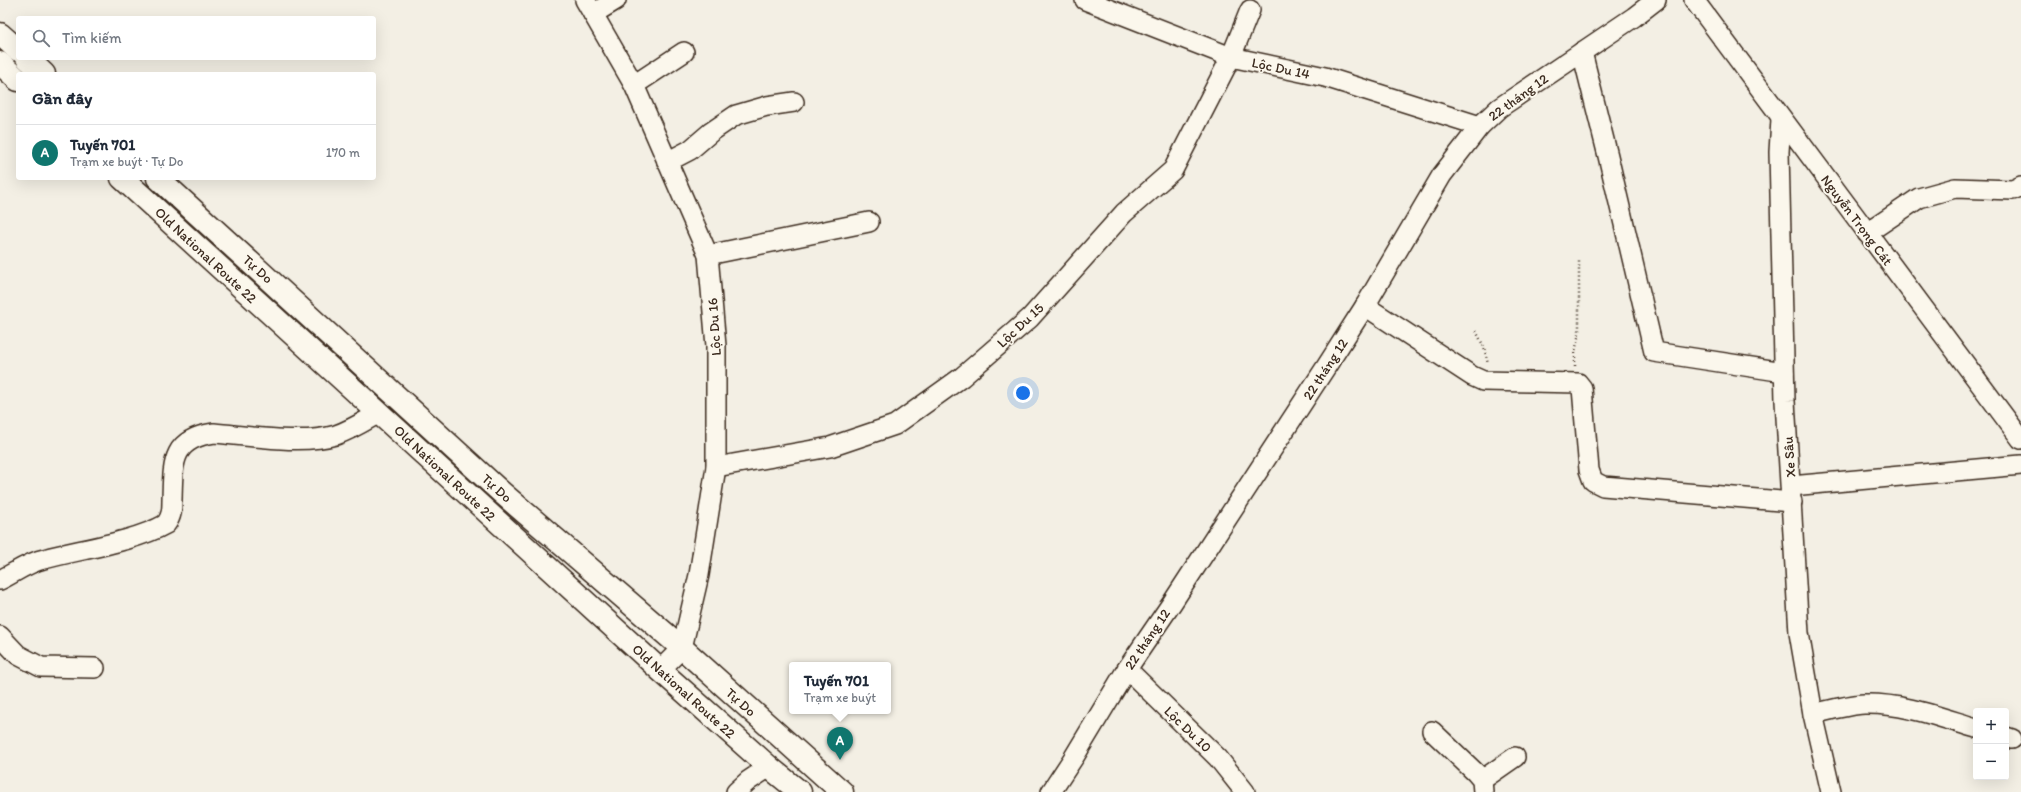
<!DOCTYPE html>
<html lang="vi">
<head>
<meta charset="utf-8">
<style>
	:root { --surface:#fff; --page:#f2f2f3; --text:#1f2937; --muted:#747a83; --line:#e0e1e3; --accent:#0f766e }
	body { margin:0; font-family:Itim,sans-serif; background:var(--page); color:var(--text) }
	.controls { position:absolute; right:12px; bottom:12px; display:grid; overflow:hidden; border-radius:4px; box-shadow:0 4px 16px #0002 }
	.controls button { width:36px; height:36px; display:grid; place-items:center; padding:0; border:0; border-bottom:1px solid var(--line); background:var(--surface); color:var(--text); font:20px sans-serif }
	.you { position:absolute; left:1023px; top:393px; width:14px; height:14px; margin:-10px; border:3px solid #fff; border-radius:50%; background:#1a73e8; box-shadow:0 0 0 6px #1a73e833 }
	.badge { display:grid; place-items:center; width:26px; height:26px; border-radius:50%; background:var(--accent); color:#fff; font-size:13px; font-weight:700 }
	.pin { position:absolute; translate:-50% -33px; filter:drop-shadow(0 1px 2px #0008) }
	.pin::after { content:''; position:absolute; top:21px; width:14px; height:12px; background:inherit; clip-path:polygon(0 0,100% 0,50% 100%) }
	.popup { position:absolute; left:789px; top:662px; width:102px; height:52px; box-sizing:border-box; display:grid; place-content:center; border-radius:4px; background:var(--surface); filter:drop-shadow(0 1px 3px #0005); font-size:13px; white-space:nowrap; color:var(--muted) }
	.popup b { font-size:15px; color:var(--text) }
	.popup::after { content:''; position:absolute; left:50%; top:100%; margin-left:-8px; border:8px solid transparent; border-top-color:var(--surface) }
	.list { margin:0; padding:0; list-style:none }
	h2 { display:flex; justify-content:space-between; align-items:center; height:52px; margin:0; padding:0 16px; font-size:17px }
	h2 small { font-size:13px; font-weight:400; color:var(--muted) }
	.list li { display:grid; grid-template-columns:26px 1fr auto; gap:12px; align-items:center; box-sizing:border-box; height:56px; padding:0 16px; border-top:1px solid var(--line) }
	.list b { display:block; font-size:15px; white-space:nowrap }
	.list p { margin:0; font-size:13px; white-space:nowrap; color:var(--muted) }
	.list em { font-size:13px; font-style:normal; color:var(--muted) }
	.icon { flex:none; width:22px; height:22px; fill:none; stroke:currentColor; stroke-width:2; stroke-linecap:round; stroke-linejoin:round }
	.map { position:relative; flex:none; width:2021px; height:792px; overflow:hidden }
	.search { position:absolute; background:var(--surface); box-shadow:0 4px 16px #0002; left:16px; top:16px; width:360px; height:44px; display:flex; align-items:center; gap:10px; box-sizing:border-box; padding:0 14px; border-radius:4px; color:var(--muted); font-size:15px }
	.panel { position:absolute; background:var(--surface); box-shadow:0 4px 16px #0002; left:16px; top:72px; width:360px; height:108px; border-radius:4px }
	.map>svg:first-child { display:block }
	.lines { fill:none; stroke-linecap:round; stroke-linejoin:round }
	.minor-casing { stroke:#3b2a1e; stroke-width:22 }
	.major-casing { stroke:#3b2a1e; stroke-width:25 }
	.path { stroke:#3b2a1e; stroke-width:2.5; stroke-dasharray:1 3; stroke-linecap:butt }
	.minor { stroke:#fbf7ec; stroke-width:19 }
	.major { stroke:#fbf7ec; stroke-width:22 }
	.labels { text-anchor:middle; stroke-width:4; stroke-linejoin:round; paint-order:stroke }
	.street-label { font-size:14px; fill:#3b2a1e; stroke:#fbf7ec }
</style>
</head>
<body>
<div class="map">
<svg width="2021" height="792" viewBox="0 0 2021 792">
	<rect width="100%" height="100%" fill="#f3efe4"/>
	<filter id="ink" filterUnits="userSpaceOnUse"><feTurbulence type="fractalNoise" baseFrequency=".025" numOctaves="2"/><feDisplacementMap in="SourceGraphic" scale="8" xChannelSelector="R" yChannelSelector="G"/><feConvolveMatrix kernelMatrix="1 2 1 2 8 2 1 2 1" color-interpolation-filters="sRGB"/></filter>
	<g filter="url(#ink)">
		<g class="lines">
			<defs>
				<g id="minor">
					<polyline points="585,0 634,85 708,255 716,346 716,467 699,575 682,648 660,670"/>
					<polyline points="1085,0 1231,57 1325,77 1480,126"/>
					<path d="M1694,0C1802,147 1913,292 2021,439"/>
					<polyline points="593,14 616,0"/>
					<polyline points="1582,52 1608,156 1654,352 1784,372"/>
					<polyline points="634,85 684,52"/>
					<polyline points="1781,119 1779,152 1785,401 1799,633 1813,714 1831,792"/>
					<polyline points="667,162 690,150 711,132 736,115 767,106 794,102"/>
					<polyline points="1867,233 1919,198 1955,188 2013,190 2021,186"/>
					<polyline points="708,255 869,222"/>
					<polyline points="1365,306 1472,376 1483,381 1578,383 1582,388 1589,470 1593,481 1603,486 1792,502"/>
					<polyline points="716,467 830,447 895,425 962,377 1030,318 1124,213 1173,170 1231,57 1250,10"/>
					<polyline points="1791,486 2021,465"/>
					<path d="M0,580C14,573 29,562 44,559C81,549 134,542 166,524C172,516 172,509 172,500C173,463 171,439 214,433C250,436 302,445 336,435C351,430 365,421 379,413"/>
					<polyline points="0,636 18,655 41,667 95,668"/>
					<polyline points="1127,669 1218,758 1245,792"/>
					<path d="M1813,714C1830,710 1847,705 1864,704C1903,703 1939,717 1976,728"/>
					<polyline points="1432,731 1476,773 1482,780 1483,792"/>
					<polyline points="2006,737 2012,739"/>
					<polyline points="1482,780 1515,757"/>
					<polyline points="736,792 748,781 769,767"/>
					<polyline points="1051,792 1074,757 1127,669 1172,603 1326,367 1365,306 1442,175 1480,126 1499,108 1634,17 1656,0"/>
				</g>
				<g id="major">
					<polyline points="0,34 18,50"/>
					<polyline points="27,58 44,74"/>
					<polyline points="0,63 18,80"/>
					<polyline points="122,178 660,670 769,767 800,792"/>
					<polyline points="158,178 501,492 682,648 842,792"/>
				</g>
			</defs>
			<!-- minor casing -->
			<use href="#minor" class="minor-casing"/>
			<!-- major casing -->
			<use href="#major" class="major-casing"/>
			<!-- path -->
			<g class="path">
				<polyline points="1476,331 1484,347 1488,364"/>
				<polyline points="1575,366 1575,352 1579,333 1579,259"/>
			</g>
			<!-- minor -->
			<use href="#minor" class="minor"/>
			<!-- major -->
			<use href="#major" class="major"/>
		</g>
	</g>
	<g class="labels">
		<!-- street labels -->
		<g class="street-label">
			<text transform="translate(1281 68) rotate(12)" y="5">Lộc Du 14</text>
			<text transform="translate(1518 97) rotate(-36)" y="5">22 tháng 12</text>
			<text transform="translate(1857 220) rotate(53)" y="5">Nguyễn Trọng Cát</text>
			<text transform="translate(206 255) rotate(43)" y="5">Old National Route 22</text>
			<text transform="translate(258 269) rotate(42)" y="5">Tự Do</text>
			<text transform="translate(1020 325) rotate(-43)" y="5">Lộc Du 15</text>
			<text transform="translate(714 327) rotate(-94)" y="5">Lộc Du 16</text>
			<text transform="translate(1325 369) rotate(-57)" y="5">22 tháng 12</text>
			<text transform="translate(1789 457) rotate(-94)" y="5">Xe Sâu</text>
			<text transform="translate(445 473) rotate(43)" y="5">Old National Route 22</text>
			<text transform="translate(497 488) rotate(42)" y="5">Tự Do</text>
			<text transform="translate(1147 639) rotate(-56)" y="5">22 tháng 12</text>
			<text transform="translate(684 691) rotate(42)" y="5">Old National Route 22</text>
			<text transform="translate(741 702) rotate(42)" y="5">Tự Do</text>
			<text transform="translate(1188 729) rotate(44)" y="5">Lộc Du 10</text>
		</g>
	</g>
</svg>
<div class="controls">
<button>+</button>
<button>−</button>
</div>
<div class="you"></div>
<div class="pin badge" style="left:840px;top:760px">A</div>
<div class="popup"><b>Tuyến 701</b>Trạm xe buýt</div>
<div class="search"><svg class="icon" aria-label="search" viewBox="0 0 24 24"><circle cx="10" cy="10" r="6"/><path d="M15 15l6 6"/></svg>Tìm kiếm</div>
<section class="panel">
<h2>Gần đây<small></small></h2>
<ul class="list">
<li><span class="badge">A</span><div><b>Tuyến 701</b><p>Trạm xe buýt · Tự Do</p></div><em>170 m</em></li>
</ul>
</section>
</div>
</body>
</html>
